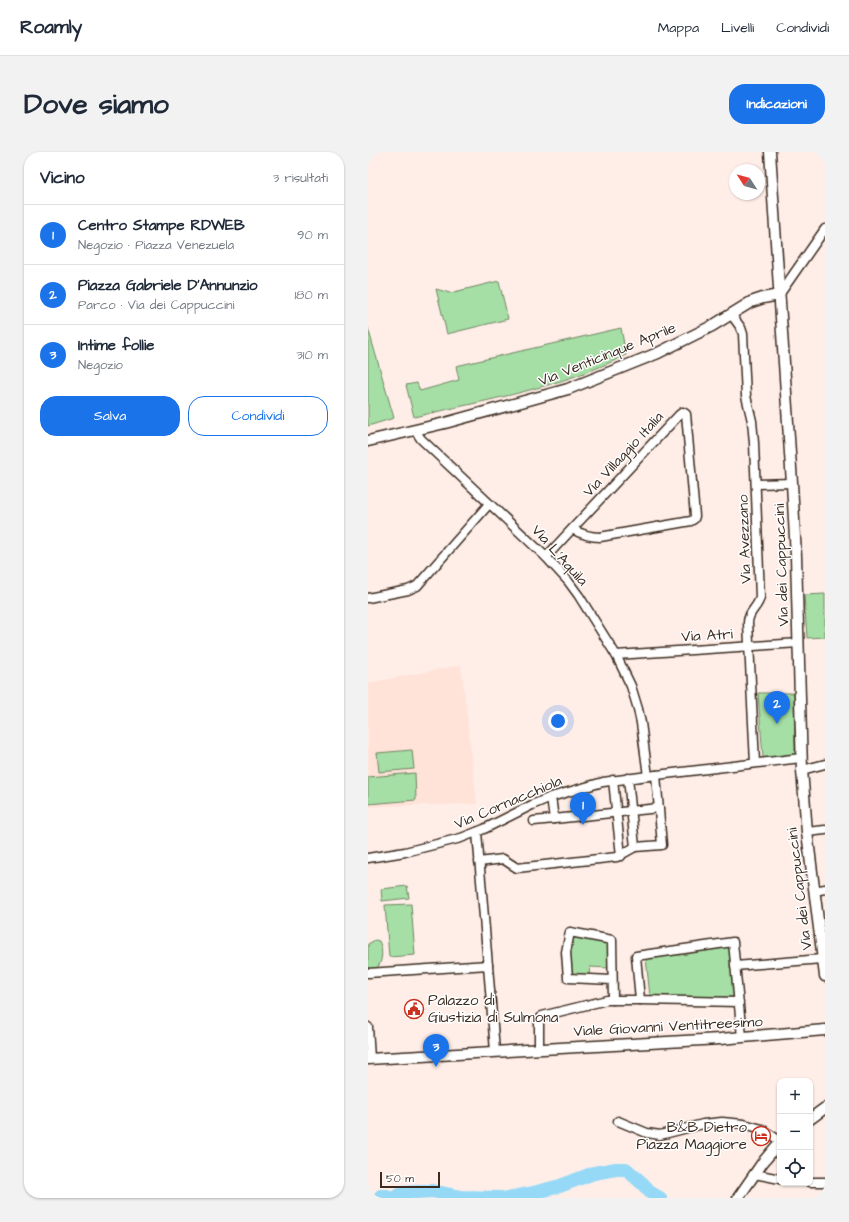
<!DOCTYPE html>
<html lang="it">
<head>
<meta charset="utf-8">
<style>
	:root { --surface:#fff; --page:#f2f2f3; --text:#1f2937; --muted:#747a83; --line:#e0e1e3; --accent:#1a73e8 }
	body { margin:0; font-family:"Architects Daughter",sans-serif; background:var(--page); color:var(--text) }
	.controls { position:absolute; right:12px; bottom:12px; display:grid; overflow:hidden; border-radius:8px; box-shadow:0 1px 3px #0004 }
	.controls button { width:36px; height:36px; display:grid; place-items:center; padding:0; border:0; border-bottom:1px solid var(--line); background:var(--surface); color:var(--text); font:20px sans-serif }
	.compass { position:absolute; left:361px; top:12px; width:36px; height:36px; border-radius:50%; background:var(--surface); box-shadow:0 1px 3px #0004; rotate:306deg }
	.scale { position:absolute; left:12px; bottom:10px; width:60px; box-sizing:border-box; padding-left:4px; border:2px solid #3b2a1e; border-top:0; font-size:11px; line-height:14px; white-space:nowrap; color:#3b2a1e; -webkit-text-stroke:3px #fff; paint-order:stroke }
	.you { position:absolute; left:190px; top:569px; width:14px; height:14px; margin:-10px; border:3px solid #fff; border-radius:50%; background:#1a73e8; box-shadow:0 0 0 6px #1a73e833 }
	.badge { display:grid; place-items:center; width:26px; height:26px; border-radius:50%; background:var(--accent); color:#fff; font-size:13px; font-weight:700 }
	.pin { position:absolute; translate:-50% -33px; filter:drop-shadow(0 1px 2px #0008) }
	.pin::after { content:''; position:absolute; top:21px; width:14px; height:12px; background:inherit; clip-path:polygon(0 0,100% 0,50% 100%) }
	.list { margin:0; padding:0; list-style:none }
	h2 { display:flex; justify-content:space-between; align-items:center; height:52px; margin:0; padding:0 16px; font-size:17px }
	h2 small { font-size:13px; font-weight:400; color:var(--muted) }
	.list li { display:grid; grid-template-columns:26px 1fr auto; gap:12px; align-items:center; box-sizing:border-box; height:60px; padding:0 16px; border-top:1px solid var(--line) }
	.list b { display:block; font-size:15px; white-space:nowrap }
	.list p { margin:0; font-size:13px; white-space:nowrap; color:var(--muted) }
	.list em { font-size:13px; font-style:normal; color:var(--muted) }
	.actions { display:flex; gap:8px; padding:12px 16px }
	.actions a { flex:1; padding:9px 0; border:1px solid var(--accent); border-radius:16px; text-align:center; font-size:14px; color:var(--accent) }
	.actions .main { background:var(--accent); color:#fff }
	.icon { flex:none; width:22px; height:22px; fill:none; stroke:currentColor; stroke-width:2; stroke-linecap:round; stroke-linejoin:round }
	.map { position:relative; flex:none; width:457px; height:1046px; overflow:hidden; border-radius:16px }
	header { display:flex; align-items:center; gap:24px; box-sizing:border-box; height:56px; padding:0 20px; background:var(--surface); border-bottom:1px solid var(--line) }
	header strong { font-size:19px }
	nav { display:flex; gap:22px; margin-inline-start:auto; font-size:14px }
	.intro { display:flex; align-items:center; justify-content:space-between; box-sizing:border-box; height:96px; padding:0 24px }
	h1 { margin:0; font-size:28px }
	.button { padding:10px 18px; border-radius:16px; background:var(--accent); color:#fff; font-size:14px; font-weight:700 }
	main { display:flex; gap:24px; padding:0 24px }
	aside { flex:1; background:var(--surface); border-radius:16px; box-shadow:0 1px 3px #0004 }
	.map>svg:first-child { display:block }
	.built { fill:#ffe2d8 }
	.green { fill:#a5dfa5; stroke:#708462 }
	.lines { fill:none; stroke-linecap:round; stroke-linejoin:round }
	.river { stroke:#95d9f7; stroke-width:14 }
	.minor-casing { stroke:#3b2a1e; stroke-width:11 }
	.tertiary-casing { stroke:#3b2a1e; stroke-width:13 }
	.minor { stroke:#fff; stroke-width:8 }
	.tertiary { stroke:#fff; stroke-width:10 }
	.labels { text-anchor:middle; stroke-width:3; stroke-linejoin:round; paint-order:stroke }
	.street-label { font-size:15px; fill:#3b2a1e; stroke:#fff }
	.poi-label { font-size:15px; fill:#3b2a1e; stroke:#fff; text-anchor:start }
</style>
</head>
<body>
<header>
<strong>Roamly</strong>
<nav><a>Mappa</a><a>Livelli</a><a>Condividi</a></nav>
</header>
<div class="intro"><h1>Dove siamo</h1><a class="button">Indicazioni</a></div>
<main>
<aside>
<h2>Vicino<small>3 risultati</small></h2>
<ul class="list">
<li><span class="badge">1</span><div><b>Centro Stampe RDWEB</b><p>Negozio · Piazza Venezuela</p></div><em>90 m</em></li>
<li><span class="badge">2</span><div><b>Piazza Gabriele D'Annunzio</b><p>Parco · Via dei Cappuccini</p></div><em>180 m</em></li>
<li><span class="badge">3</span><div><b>Intime follie</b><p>Negozio</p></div><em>310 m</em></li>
</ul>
<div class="actions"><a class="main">Salva</a><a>Condividi</a></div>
</aside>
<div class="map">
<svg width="457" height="1046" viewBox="0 0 457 1046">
	<rect width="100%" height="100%" fill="#ffeee8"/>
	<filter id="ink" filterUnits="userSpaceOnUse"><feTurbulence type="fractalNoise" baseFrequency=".025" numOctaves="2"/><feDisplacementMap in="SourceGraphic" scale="8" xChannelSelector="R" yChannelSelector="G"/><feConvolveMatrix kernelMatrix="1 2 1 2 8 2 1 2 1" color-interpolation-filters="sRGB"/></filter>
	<g filter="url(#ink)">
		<!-- built -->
		<polygon class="built" points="93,513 109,652 15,654 0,655 0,531"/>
		<!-- green -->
		<g class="green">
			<polygon points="131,129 140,167 79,182 68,137 82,141"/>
			<polygon points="0,176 26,266 0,274"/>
			<path d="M253,176L258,203C192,236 118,248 46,265L38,233L49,231L52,239L91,228L88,214Z"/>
			<polygon points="457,442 457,485 439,486 436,443"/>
			<polygon points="390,541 426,541 427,602 395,606"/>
			<polygon points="44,598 46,617 11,620 9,601"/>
			<polygon points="47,621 48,648 0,652 0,625"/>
			<polygon points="39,734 41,746 14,749 13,737"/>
			<polygon points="43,752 47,803 21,805 17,753"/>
			<polygon points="205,785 241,791 241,816 222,815 221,823 204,822 202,800"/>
			<path d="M7,788L11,789C15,797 15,809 9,816L0,818V792Z"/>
			<polygon points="361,795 366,845 328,846 282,845 278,806"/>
		</g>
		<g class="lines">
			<!-- river -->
			<g class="river">
				<polyline points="12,1046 13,1044 19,1044 21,1046"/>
				<polyline points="25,1046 36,1041 64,1039 93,1045 133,1046"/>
				<polyline points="139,1046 165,1041 192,1034 226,1021 248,1017 258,1017 275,1032 283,1041 292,1046"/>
			</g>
			<defs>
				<g id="minor">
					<polyline points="411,143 457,77"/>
					<path d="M363,162L373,176L375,182L378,244L384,269L386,291L392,445C390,456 380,459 380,471L387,611"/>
					<polyline points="47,278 53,287 178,405 200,429 211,444 248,503 263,534 270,557 273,571 280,624"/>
					<polyline points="388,332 424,331"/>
					<path d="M178,405L204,377C213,382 223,385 232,385L323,369L326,367L327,364L318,262L315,260L311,263L204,377"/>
					<polyline points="0,446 40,438 49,434 121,352"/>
					<polyline points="248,503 431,491"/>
					<polyline points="434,618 457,612"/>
					<polyline points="260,626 267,695 294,693 288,623"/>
					<polyline points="245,628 253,704"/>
					<polyline points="183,645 186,667 291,656"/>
					<polyline points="166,669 186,667"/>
					<polyline points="109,680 127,899"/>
					<polyline points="439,680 457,678"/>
					<polyline points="0,706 37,700 93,686 116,677 164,653 183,645 235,630 280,624 433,606"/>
					<polyline points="111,710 135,707 149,716 249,705 267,695"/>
					<polyline points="446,739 457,737"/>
					<polyline points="367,814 454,807"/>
					<polyline points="0,821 120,813"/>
					<polyline points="244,828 200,826 198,800 202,780 244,788 245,848"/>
					<polyline points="371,850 272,848 268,804 365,790 374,885"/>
					<polyline points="0,875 2,907"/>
					<polyline points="171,896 171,869 174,864 239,848 272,848"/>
					<polyline points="250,969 279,981 292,983 335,972 354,970 376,972 394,977 412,989"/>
					<polyline points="387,1022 412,1027"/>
					<polyline points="442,1030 457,1030"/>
				</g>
				<g id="tertiary">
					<polyline points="402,0 424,331 428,404 434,618 439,680 457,824"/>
					<polyline points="0,289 77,271 200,237 290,201 344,174 383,150 395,146 411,143"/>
					<polyline points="0,907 352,887 457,878"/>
					<polyline points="442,967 457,956"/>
					<polyline points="370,1046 395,1010 412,990"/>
				</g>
			</defs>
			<!-- minor casing -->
			<use href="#minor" class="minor-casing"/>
			<!-- tertiary casing -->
			<use href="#tertiary" class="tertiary-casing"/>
			<!-- minor -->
			<use href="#minor" class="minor"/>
			<!-- tertiary -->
			<use href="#tertiary" class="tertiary"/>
		</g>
	</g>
	<!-- icons -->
	<defs>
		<symbol id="civic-ring" viewBox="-11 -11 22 22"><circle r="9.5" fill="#fff" stroke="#c8321e" stroke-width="1.5"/><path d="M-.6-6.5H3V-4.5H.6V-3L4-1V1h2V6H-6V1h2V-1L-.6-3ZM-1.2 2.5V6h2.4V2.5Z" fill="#c8321e"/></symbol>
		<symbol id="hotel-ring" viewBox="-11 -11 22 22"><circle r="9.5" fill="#fff" stroke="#c8321e" stroke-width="1.5"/><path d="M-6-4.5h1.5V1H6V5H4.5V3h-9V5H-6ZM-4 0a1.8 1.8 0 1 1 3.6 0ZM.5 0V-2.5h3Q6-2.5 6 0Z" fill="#c8321e"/></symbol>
	</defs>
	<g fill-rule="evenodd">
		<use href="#civic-ring" x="35" y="846" width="22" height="22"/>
		<use href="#hotel-ring" x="382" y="973" width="22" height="22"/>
	</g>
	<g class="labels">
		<!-- street labels -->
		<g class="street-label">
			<text transform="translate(239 202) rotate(-22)" y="5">Via Venticinque Aprile</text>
			<text transform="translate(255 302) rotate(-47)" y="5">Via Villaggio Italia</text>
			<text transform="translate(376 387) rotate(-92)" y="5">Via Avezzano</text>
			<text transform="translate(192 403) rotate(48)" y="5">Via L'Aquila</text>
			<text transform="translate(413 413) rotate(-92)" y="5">Via dei Cappuccini</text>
			<text transform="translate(339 483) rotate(-3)" y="5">Via Atri</text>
			<text transform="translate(140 650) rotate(-23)" y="5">Via Cornacchiola</text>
			<text transform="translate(431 737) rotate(-97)" y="5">Via dei Cappuccini</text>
			<text transform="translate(300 874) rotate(-3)" y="5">Viale Giovanni Ventitreesimo</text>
		</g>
		<!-- poi labels -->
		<g class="poi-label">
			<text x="60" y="853">Palazzo di<tspan x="60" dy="17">Giustizia di Sulmona</tspan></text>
			<text x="379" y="980" text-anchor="end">B&amp;B Dietro<tspan x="379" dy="17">Piazza Maggiore</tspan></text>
		</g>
	</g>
</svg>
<div class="controls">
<button>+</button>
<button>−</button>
<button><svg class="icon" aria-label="locate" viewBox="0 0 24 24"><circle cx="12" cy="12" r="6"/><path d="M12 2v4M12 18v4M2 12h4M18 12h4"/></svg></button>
</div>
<svg class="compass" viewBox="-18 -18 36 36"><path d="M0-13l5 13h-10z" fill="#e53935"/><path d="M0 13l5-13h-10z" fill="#747a83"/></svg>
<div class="scale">50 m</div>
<div class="you"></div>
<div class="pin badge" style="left:215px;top:673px">1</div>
<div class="pin badge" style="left:409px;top:572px">2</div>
<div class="pin badge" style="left:68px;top:915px">3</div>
</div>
</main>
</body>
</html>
